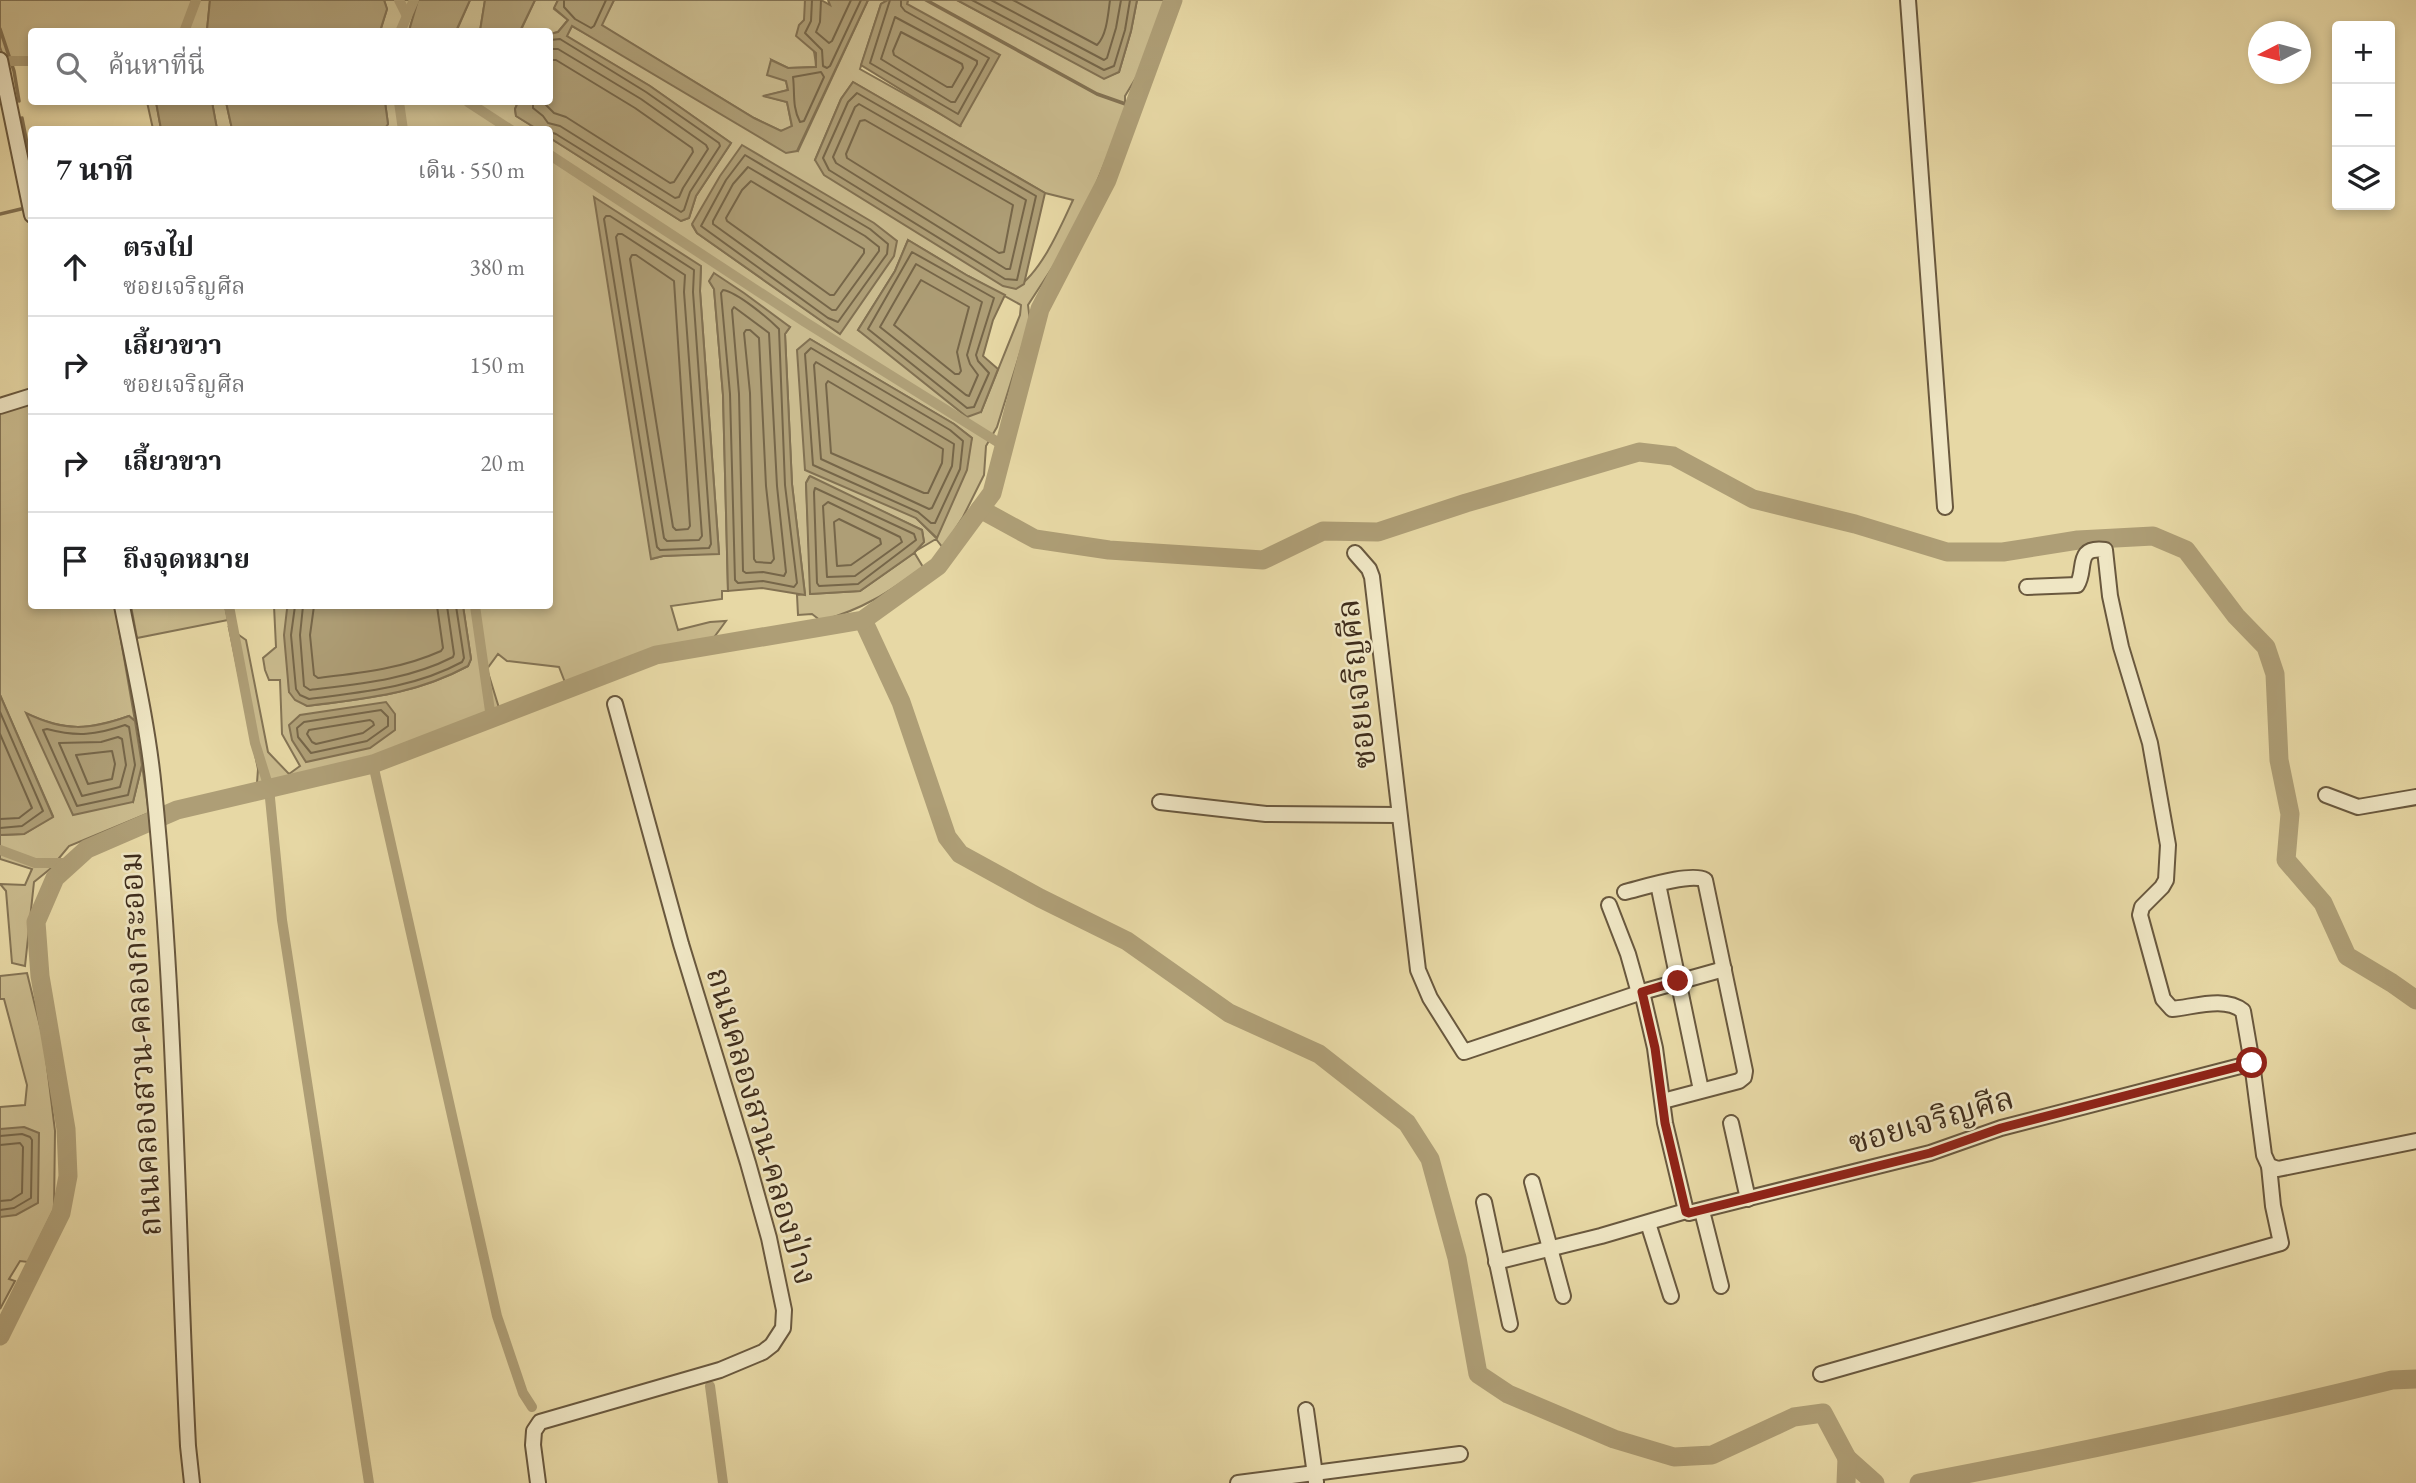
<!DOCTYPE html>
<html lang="th">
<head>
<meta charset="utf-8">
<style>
	:root { --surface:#fff; --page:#f2f2f2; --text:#202124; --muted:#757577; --line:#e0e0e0 }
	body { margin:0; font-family:"EB Garamond","Noto Serif Thai",serif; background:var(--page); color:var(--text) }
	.controls { position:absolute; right:21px; top:21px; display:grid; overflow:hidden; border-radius:7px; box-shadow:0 4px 10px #0003 }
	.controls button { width:63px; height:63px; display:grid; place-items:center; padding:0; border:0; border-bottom:2px solid var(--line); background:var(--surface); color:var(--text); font:35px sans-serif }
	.compass { position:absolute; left:2248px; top:21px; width:63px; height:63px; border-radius:50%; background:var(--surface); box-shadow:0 4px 10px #0003; rotate:264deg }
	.stop { position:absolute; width:21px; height:21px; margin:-16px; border:5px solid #8f2418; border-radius:50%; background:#fff }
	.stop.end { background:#8f2418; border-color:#fff; box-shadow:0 2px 7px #0008 }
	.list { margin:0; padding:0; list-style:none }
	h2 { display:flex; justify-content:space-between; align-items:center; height:91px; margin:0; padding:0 28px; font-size:30px }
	h2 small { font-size:23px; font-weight:400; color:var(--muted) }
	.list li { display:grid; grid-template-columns:46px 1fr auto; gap:21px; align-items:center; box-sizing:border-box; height:98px; padding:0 28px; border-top:2px solid var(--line) }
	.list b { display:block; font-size:26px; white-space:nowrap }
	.list p { margin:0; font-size:23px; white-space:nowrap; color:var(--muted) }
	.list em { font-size:23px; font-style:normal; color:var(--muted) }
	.icon { flex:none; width:38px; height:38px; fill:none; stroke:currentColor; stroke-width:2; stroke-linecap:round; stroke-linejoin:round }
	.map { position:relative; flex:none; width:2416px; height:1483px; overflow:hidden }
	.search { position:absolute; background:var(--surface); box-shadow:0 4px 10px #0003; left:28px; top:28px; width:525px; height:77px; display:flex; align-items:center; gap:18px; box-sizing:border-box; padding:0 24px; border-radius:7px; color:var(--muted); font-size:26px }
	.panel { position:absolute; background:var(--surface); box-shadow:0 4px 10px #0003; left:28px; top:126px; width:525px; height:483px; border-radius:7px }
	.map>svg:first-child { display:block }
	.green { fill:#cabb8e; stroke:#847455; stroke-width:2; fill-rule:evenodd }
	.water { fill:#ae9e76; stroke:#827152; stroke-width:2 }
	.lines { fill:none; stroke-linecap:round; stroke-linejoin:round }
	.shore { stroke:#766649; stroke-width:2 }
	.stream { stroke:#827152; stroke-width:3.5 }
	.canal { stroke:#ae9e76; stroke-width:10 }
	.river { stroke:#ae9e76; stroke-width:19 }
	.minor-casing { stroke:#69583e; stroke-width:18 }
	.minor { stroke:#efe6c4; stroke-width:14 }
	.route { stroke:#8f2418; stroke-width:9 }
	.labels { text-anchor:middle; stroke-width:5; stroke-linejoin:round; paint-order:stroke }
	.street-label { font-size:32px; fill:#3f2d1c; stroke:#efe6c4 }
</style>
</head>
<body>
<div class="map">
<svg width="2416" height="1483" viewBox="0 0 2416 1483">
	<rect width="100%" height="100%" fill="#e7d8a5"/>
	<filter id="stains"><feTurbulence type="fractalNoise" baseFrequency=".00286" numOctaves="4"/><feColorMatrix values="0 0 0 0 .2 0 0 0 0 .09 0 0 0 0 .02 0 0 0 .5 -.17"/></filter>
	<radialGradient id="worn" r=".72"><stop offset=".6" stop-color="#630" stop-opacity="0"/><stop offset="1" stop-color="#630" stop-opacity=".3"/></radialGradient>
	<!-- green -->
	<g class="green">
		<polygon points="0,0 210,0 207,30 215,31 32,32 31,64 6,64 0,47"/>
		<polygon points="384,0 418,0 409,31 380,32 387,9"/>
		<polygon points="470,0 485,0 480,31 456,32"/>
		<polygon points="535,0 558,0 554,9 568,20 558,32 550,34 550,32 520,32"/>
		<path d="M614,0H805C804,27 815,42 816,67L788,68L772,60L786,81L788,90L765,96L787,102L792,127L781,131L754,118L601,25Z"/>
		<path d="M868,0H888L881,4L860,69L960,125L907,4L908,0H957L1104,78L1119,72L1131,31L1137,0H1168L1143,66L1125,96V114L1089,201L1056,262L1028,305L1030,321L997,427L986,446L984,475L963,517L943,548L936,539L914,552L923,567C888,593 863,609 821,621L812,614L798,615L797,595L805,594L792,484L785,334L790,327L709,281L714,289L723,395L728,591H722V599L671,606L678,630L710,622L726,621L712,640C661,649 614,665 566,685L559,667L507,661L498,654L487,669L499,708C428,743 336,777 257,783L258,769L229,628L246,640L268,752L289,774L300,766L282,734L280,680H269L265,670L263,658L276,647L274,606H261H291L287,609L289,692L307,706C365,699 416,694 468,666L471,659L463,606H550V138L681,221L689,218L696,196L731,143L650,86L566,36L572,26L798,151ZM853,82L1045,193L1073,200C1061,226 1041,273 1016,288L815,160L841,99ZM692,225L839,333L697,233ZM908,240L968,276L1021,305L1020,315L981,412L858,330L895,271ZM701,266L700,291L719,553L663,556L652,559L631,421ZM810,339L954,424L972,438L936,538L916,518ZM809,477L922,530L924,542L914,553L860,591L811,594L806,483Z"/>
		<polygon points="147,102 156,102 161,129 153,129"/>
		<polygon points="212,102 226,102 232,129 217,129"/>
		<polygon points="385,102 518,102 515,109 516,116 537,129 384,130 388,124"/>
		<path d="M31,401L32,606H115L135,721L129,716C90,730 66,732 27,714L133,802L142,765L149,813L69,846L50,869L34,882L25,966L12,963L6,891L0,884L25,885L32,869L0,859V835L24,834L53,816L0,695V410Z"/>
		<polygon points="131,606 225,606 228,620 137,638"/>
		<polygon points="27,973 44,1042 55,1131 54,1209 28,1262 20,1261 9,1279 15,1281 0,1309 0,1107 25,1105 27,1085 4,999 0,999 0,976"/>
	</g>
	<!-- water -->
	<g class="water">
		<polygon points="210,0 384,0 387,9 380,31 215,32 207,30"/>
		<polygon points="418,0 470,0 456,31 409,31"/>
		<polygon points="485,0 535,0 520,31 480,31"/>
		<polygon points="558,0 614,0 602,25 754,118 781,131 792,126 787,102 763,96 788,90 786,81 767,75 771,60 788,68 816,67 816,53 796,36 799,25 804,20 805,0 821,0 830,5 828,0 868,0 797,151 786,153 572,26 567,36 650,86 731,143 696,196 689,218 681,221 550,138 550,130 537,129 516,116 515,109 518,102 550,102 550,34 558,32 568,20 554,8"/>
		<polygon points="888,0 908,0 907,4 1000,55 960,126 861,65 881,4"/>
		<polygon points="957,0 1137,0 1131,31 1119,72 1104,79"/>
		<polygon points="853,82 1045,193 1024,284 1016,289 1003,286 824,175 815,160 841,99"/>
		<polygon points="156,102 212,102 217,129 161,129"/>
		<polygon points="226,102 385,102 388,124 384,130 232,129"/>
		<polygon points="742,145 874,223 897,241 894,256 840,334 697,233 692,224 720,176"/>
		<polygon points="594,197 701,266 700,291 719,554 663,556 651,559"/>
		<polygon points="908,240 968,276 1005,295 993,320 983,356 998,369 981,412 967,417 858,330 895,271"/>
		<polygon points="714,273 744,293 790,327 785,334 792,484 805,595 762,588 728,591 723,395 714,289 709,281"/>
		<polygon points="810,339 954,424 972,438 967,470 937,538 916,518 805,470 797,350"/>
		<polygon points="810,476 922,530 924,542 914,553 860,591 810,594 806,483"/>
		<path d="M291,606H463L471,659L468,666C414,695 366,698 307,706L295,700L289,692L284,635L287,609Z"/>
		<polygon points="0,695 53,817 24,834 0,835"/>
		<polygon points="386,702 395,714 395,730 370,748 306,762 292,740 289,725 300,715"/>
		<path d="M26,713C65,732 89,730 129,716L135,721L142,765L133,802L73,815Z"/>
		<polygon points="24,1127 39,1133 38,1203 16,1215 0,1217 0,1129"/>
	</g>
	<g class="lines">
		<!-- shore -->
		<g class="shore">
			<polyline points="564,0 564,7 575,19 591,28 594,26 606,0"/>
			<polyline points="812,0 811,21 805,33 822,50 823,66 827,68 830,66 861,0"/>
			<polyline points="821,0 820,22 816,32 829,43 832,41 851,0"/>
			<polyline points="890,0 870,63 958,114 989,58 905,11 901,6 901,0"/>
			<polyline points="972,0 1104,70 1114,66 1125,30 1130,0"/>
			<polyline points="991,0 1104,60 1107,58 1116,28 1121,0"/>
			<path d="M1013,0L1097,45C1107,35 1108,14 1110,0"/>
			<polygon points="895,17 977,61 977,64 955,102 951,102 881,59"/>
			<polygon points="901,32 962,64 963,68 952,87 947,87 894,55 893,51"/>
			<polyline points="550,40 560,39 646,92 719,143 720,146 690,192 684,210 681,212 556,134 550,132"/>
			<path d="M821,72L824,77L804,121L800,122C792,107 795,93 793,77Z"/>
			<polygon points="857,93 1036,196 1017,280 1005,279 829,170 823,158 848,102"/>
			<polyline points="533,102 533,108 543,116 548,123 560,126 675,198 679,197 683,188 708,149 706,145 641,99 558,49 550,49"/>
			<polyline points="543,102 554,113 566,117 670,183 674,182 693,152 692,148 635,108 556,60 550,60"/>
			<polygon points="859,104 1026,200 1010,269 1006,269 836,163 833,157 855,107"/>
			<polygon points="865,120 1013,205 1004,252 999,253 847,158 846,154 860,121"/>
			<polygon points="745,155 870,229 888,244 887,254 838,322 828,318 701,226 726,180"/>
			<polygon points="748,167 865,236 879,247 879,251 836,310 832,310 713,224 713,221 733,184"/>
			<polygon points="751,181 864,249 864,253 834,295 830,295 727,221 726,218 742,190"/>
			<polygon points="606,216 610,216 694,270 693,292 711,544 709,548 660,550 657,547 604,219"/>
			<polygon points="618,234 622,234 685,275 684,292 702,536 699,540 667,541 664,538 616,237"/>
			<polygon points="912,252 994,298 976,355 978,361 989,373 974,407 967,408 868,329"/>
			<polygon points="632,255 636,255 674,281 690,526 688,529 676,530 673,527 630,259"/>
			<polygon points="916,264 982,302 967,355 970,364 978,375 969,396 966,395 880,327"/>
			<polygon points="921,280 969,307 957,352 961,371 959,374 955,374 894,325"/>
			<path d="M723,290C737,292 768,318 779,329L785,485L797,583L794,587L763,581L738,583L735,580L730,394L721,293Z"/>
			<polygon points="734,307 769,333 777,486 786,572 784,576 763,572 746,573 743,571 739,394 732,310"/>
			<polygon points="746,330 750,330 759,338 766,486 774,559 771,563 756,562 754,559 750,393 744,333"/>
			<polygon points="811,348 950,430 963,441 960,469 935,523 931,523 918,512 813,465 805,354"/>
			<polygon points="816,362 954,444 952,466 932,508 929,509 821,459 814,365"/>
			<polygon points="828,381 943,449 942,463 928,493 924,493 831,453 826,384"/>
			<polygon points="815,488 914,534 916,540 858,584 819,586 817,583 814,492"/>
			<polygon points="828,502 900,537 902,542 855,576 827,577 823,506"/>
			<polygon points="839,519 880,539 881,544 851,565 837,566 834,522"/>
			<path d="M295,606L291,635L296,689L300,695L309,699C362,692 414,688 462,662L464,658L456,606"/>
			<path d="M303,606L300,635L304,686L310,690C359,684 408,680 453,657L454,654L447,606"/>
			<path d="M314,606L310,635L314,675L318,678C361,673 401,669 441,651L443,648L437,606"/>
			<polygon points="381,710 388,717 388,726 367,741 311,753 298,737 297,728 304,722"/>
			<polyline points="0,712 43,811 22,826 0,828"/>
			<polygon points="370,720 373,722 374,725 363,733 316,744 312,742 307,734 309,730"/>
			<path d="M125,725L129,727L135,765L128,795L77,806L43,730L47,729C77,737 96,735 125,725Z"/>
			<polyline points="0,734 32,808 19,818 0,819"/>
			<polygon points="118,737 122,739 126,765 120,787 82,796 59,743 101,742"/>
			<polygon points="112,751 115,764 112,779 88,784 76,755"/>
			<polyline points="0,1136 22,1134 30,1137 32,1140 31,1198 14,1208 0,1210"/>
			<polyline points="0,1145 20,1143 23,1147 22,1193 11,1200 0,1201"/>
		</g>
		<!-- stream -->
		<g class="stream">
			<polyline points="926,0 1097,94 1134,107"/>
			<polyline points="0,29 14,71 19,101"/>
			<polyline points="22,118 32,169"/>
			<polyline points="0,214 21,209"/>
		</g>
		<!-- canal -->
		<g class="canal">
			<polyline points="399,0 407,16"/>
			<polyline points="184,32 196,0"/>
			<polyline points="400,32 414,0"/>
			<polyline points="11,61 32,61"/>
			<polyline points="399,102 403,130"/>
			<polyline points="468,102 511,130"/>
			<polyline points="550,155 805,322 1004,446"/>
			<polyline points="229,606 255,743 269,788 282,920 369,1483"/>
			<polyline points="475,606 491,718"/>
			<polyline points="373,764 497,1316 523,1393 532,1407"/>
			<polyline points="0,850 35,863 72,863"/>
			<polyline points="710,1386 723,1483"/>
		</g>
		<!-- river -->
		<g class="river">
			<polyline points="980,509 1035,539 1109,550 1263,560 1323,531 1378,532 1466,503 1639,452 1673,456 1753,499 1855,524 1947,552 2003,552 2078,540 2153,536 2186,550 2236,616 2266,647 2275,674 2279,760 2290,814 2286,860 2323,903 2347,956 2392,983 2416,1000"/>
			<polyline points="863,620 901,702 947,837 960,854 1040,898 1127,941 1229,1013 1319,1054 1407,1123 1430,1159 1457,1258 1478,1374 1508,1394 1614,1439 1674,1457 1712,1455 1794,1417 1823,1413 1847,1458 1875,1483"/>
			<polyline points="0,1336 61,1213 68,1176 66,1129 40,976 36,922 55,878 87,849 177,810 373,764 656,655 863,620 938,566 992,493 1040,309 1107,180 1173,0"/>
			<polyline points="1846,1483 1847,1458"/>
			<path d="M1919,1483C2078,1453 2235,1419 2392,1380L2416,1379"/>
		</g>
		<defs>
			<g id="minor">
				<polyline points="1908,0 1945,507"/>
				<polyline points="0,60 32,215"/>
				<polyline points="0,406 32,396"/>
				<polyline points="1355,553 1369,569 1372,577 1418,970 1430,998 1464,1052 1642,992 1724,969"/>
				<path d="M2027,587L2077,585C2087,570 2074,546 2105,550L2110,596L2121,647L2150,743L2168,845L2166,880L2162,887L2142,907L2140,915L2163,999L2172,1009C2194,1007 2225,996 2243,1011L2252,1063"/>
				<path d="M122,606C134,666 148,727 154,789C176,1007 177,1227 188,1446L192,1483"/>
				<polyline points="2326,795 2358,807 2416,797"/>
				<polyline points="1160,802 1266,814 1398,815"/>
				<polyline points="1658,884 1701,1090"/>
				<path d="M1625,892C1642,888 1691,872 1705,880L1745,1071L1744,1077L1739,1081L1663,1101"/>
				<polyline points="1609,905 1628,954 1639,993"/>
				<polyline points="1642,992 1655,1048 1665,1123 1686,1211 1689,1213 1930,1153 2001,1128 2252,1063 2264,1155 2269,1166 2273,1206 2281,1243 1821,1374"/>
				<polyline points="1731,1123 1748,1199"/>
				<polyline points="2269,1166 2278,1169 2416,1141"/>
				<polyline points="1532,1182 1563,1296"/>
				<polyline points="1484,1202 1510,1324"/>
				<polyline points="1702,1211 1721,1286"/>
				<polyline points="1648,1223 1671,1296"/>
				<polyline points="1496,1262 1601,1236 1686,1211"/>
				<polyline points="1306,1410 1316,1482"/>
				<polyline points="538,1483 533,1445 534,1431 540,1422 720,1370 763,1352 772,1345 783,1328 784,1310 769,1238 748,1163 681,944 615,704"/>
				<polyline points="1238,1483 1460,1454"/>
			</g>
		</defs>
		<!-- minor casing -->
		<use href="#minor" class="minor-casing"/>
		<!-- minor -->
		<use href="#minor" class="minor"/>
	</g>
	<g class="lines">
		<!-- route -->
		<polyline class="route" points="1678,981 1642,992 1655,1048 1665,1123 1686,1212 1689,1213 1930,1153 2001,1128 2252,1063"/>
	</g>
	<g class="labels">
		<!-- street labels -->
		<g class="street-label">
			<text transform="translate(1356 684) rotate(-96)" y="11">ซอยเจริญศีล</text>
			<text transform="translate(140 1044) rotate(-93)" y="11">ถนนคลองสวน-คลองกระออม</text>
			<text transform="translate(1931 1120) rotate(-16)" y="11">ซอยเจริญศีล</text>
			<text transform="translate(762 1126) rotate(74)" y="11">ถนนคลองสวน-คลองป่าง</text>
		</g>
	</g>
	<rect width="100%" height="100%" filter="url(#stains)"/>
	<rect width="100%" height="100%" fill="url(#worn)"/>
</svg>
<div class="controls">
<button>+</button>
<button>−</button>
<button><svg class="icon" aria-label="layers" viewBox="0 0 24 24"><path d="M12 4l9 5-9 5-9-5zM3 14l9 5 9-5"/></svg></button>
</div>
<svg class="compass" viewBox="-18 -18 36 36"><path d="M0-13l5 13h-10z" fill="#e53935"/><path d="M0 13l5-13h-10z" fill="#757577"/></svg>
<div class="stop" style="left:2252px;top:1063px"></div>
<div class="stop end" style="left:1678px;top:981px"></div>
<div class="search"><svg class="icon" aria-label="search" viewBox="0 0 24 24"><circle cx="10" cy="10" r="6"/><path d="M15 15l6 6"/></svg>ค้นหาที่นี่</div>
<section class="panel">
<h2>7 นาที<small>เดิน · 550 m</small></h2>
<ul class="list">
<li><svg class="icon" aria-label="ahead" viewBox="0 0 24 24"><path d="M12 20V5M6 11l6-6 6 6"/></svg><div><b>ตรงไป</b><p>ซอยเจริญศีล</p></div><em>380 m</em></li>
<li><svg class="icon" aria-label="right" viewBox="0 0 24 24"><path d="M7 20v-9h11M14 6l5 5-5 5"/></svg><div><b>เลี้ยวขวา</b><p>ซอยเจริญศีล</p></div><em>150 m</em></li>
<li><svg class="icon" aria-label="right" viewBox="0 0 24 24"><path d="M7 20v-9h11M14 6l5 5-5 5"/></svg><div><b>เลี้ยวขวา</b></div><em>20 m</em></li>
<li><svg class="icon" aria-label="arrive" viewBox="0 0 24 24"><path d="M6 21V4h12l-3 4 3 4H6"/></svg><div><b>ถึงจุดหมาย</b></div></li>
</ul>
</section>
</div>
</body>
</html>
